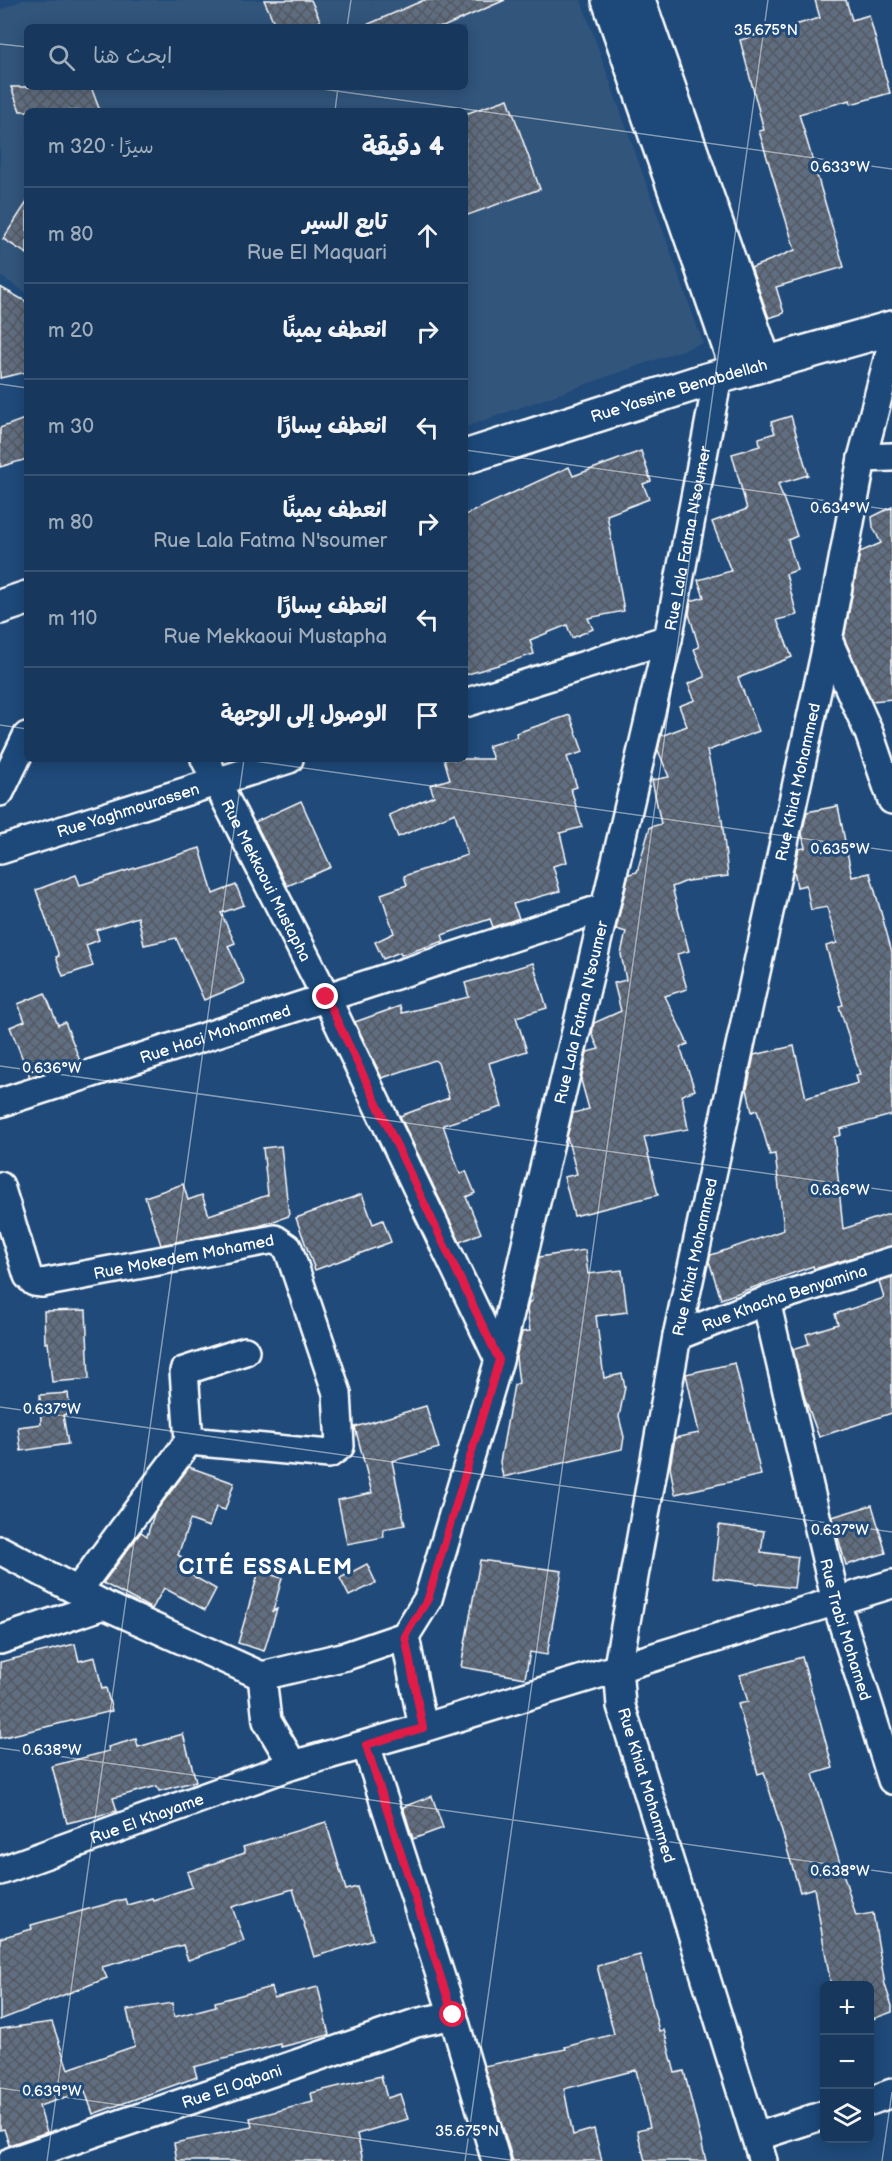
<!DOCTYPE html>
<html lang="ar">
<head>
<meta charset="utf-8">
<style>
	:root { --surface:#17385c; --page:#203f62; --text:#f1f3f6; --muted:#9eacbb; --line:#365272 }
	body { margin:0; font-family:"Balsamiq Sans","Playpen Sans Arabic",sans-serif; background:var(--page); color:var(--text); direction:rtl }
	.controls { position:absolute; right:18px; bottom:18px; display:grid; overflow:hidden; border-radius:9px; box-shadow:0 3px 15px #0003 }
	.controls button { width:54px; height:54px; display:grid; place-items:center; padding:0; border:0; border-bottom:2px solid var(--line); background:var(--surface); color:var(--text); font:30px sans-serif }
	.stop { position:absolute; width:18px; height:18px; margin:-14px; border:4px solid #e11d48; border-radius:50%; background:#fff }
	.stop.end { background:#e11d48; border-color:#fff; box-shadow:0 2px 6px #0008 }
	.list { margin:0; padding:0; list-style:none }
	h2 { display:flex; justify-content:space-between; align-items:center; height:78px; margin:0; padding:0 24px; font-size:26px }
	h2 small { font-size:20px; font-weight:400; color:var(--muted) }
	.list li { display:grid; grid-template-columns:39px 1fr auto; gap:18px; align-items:center; box-sizing:border-box; height:96px; padding:0 24px; border-top:2px solid var(--line) }
	.list b { display:block; font-size:22px; white-space:nowrap }
	.list p { margin:0; font-size:20px; white-space:nowrap; color:var(--muted) }
	.list em { font-size:20px; font-style:normal; color:var(--muted) }
	.icon { flex:none; width:33px; height:33px; fill:none; stroke:currentColor; stroke-width:2; stroke-linecap:round; stroke-linejoin:round }
	.map { position:relative; flex:none; width:892px; height:2161px; overflow:hidden; direction:ltr }
	.search { position:absolute; background:var(--surface); box-shadow:0 3px 15px #0003; left:24px; top:24px; width:444px; height:66px; display:flex; align-items:center; gap:15px; box-sizing:border-box; padding:0 21px; border-radius:9px; color:var(--muted); font-size:22px }
	.panel { position:absolute; background:var(--surface); box-shadow:0 3px 15px #0003; left:24px; top:108px; width:444px; height:654px; border-radius:9px; direction:rtl }
	.map>svg:first-child { display:block }
	.built { fill:#33557c; fill-rule:evenodd }
	.building { fill:url(#building-cross-hatch); stroke:#fff; stroke-width:1.5 }
	.lines { fill:none; stroke-linecap:round; stroke-linejoin:round }
	.minor-casing { stroke:#fff; stroke-width:32 }
	.tertiary-casing { stroke:#fff; stroke-width:38 }
	.minor { stroke:#1f4a7a; stroke-width:27 }
	.tertiary { stroke:#1f4a7a; stroke-width:33 }
	.route { stroke:#e11d48; stroke-width:8 }
	.ticks { fill:none; stroke:#fff; stroke-width:1.5; stroke-opacity:0.45 }
	.labels { text-anchor:middle; stroke-width:6; stroke-linejoin:round; paint-order:stroke }
	.street-label { font-size:16px; fill:#fff; stroke:#1f4a7a }
	.district-label { font-size:22px; font-weight:bold; letter-spacing:1.5px; fill:#fff; stroke:#1f4a7a }
	.ticks-label { font-size:15px; text-anchor:middle; fill:#fff; stroke:#1f4a7a; stroke-width:6; stroke-linejoin:round; paint-order:stroke }
</style>
</head>
<body>
<div class="map">
<svg width="892" height="2161" viewBox="0 0 892 2161">
	<defs>
		<pattern id="building-cross-hatch" width="8" height="8" patternUnits="userSpaceOnUse" patternTransform="scale(1.5)"><rect width="8" height="8" fill="#616e81"/><path d="M0 0l8 8M0 8l8-8" fill="none" stroke="#53585f"/></pattern>
	</defs>
	<rect width="100%" height="100%" fill="#1f4a7a"/>
	<filter id="ink" filterUnits="userSpaceOnUse"><feTurbulence type="fractalNoise" baseFrequency=".0167" numOctaves="2"/><feDisplacementMap in="SourceGraphic" scale="12" xChannelSelector="R" yChannelSelector="G"/><feConvolveMatrix kernelMatrix="1 2 1 2 8 2 1 2 1" color-interpolation-filters="sRGB"/></filter>
	<g filter="url(#ink)">
		<!-- built -->
		<path class="built" d="M23,0H581L703,343L465,427V111H27V293L0,276V10ZM27,27H465V87H27Z"/>
		<!-- building -->
		<g class="building">
			<polygon points="264,0 311,0 323,27 276,27"/>
			<polygon points="424,0 505,0 443,27 362,27"/>
			<polygon points="815,0 846,0 852,20 869,15 890,93 851,104 850,100 799,114 844,267 776,287 784,313 769,318 751,268 795,250 759,131 764,130 740,40 820,18"/>
			<polygon points="11,87 91,87 100,111 20,111"/>
			<polygon points="508,99 540,189 465,216 465,114"/>
			<polygon points="27,202 27,254 3,239"/>
			<polygon points="0,287 27,302 27,372 0,378"/>
			<polygon points="791,416 808,475 778,484 797,536 788,540 797,570 786,574 797,615 777,620 792,657 738,678 759,731 707,751 722,819 728,876 687,881 672,887 689,951 677,954 687,989 665,996 688,1044 680,1047 695,1090 682,1095 688,1129 644,1137 658,1195 574,1216 564,1177 577,1174 567,1137 573,1113 589,1109 581,1080 587,1052 599,1049 592,1034 594,1023 621,1011 614,983 626,980 621,954 626,932 616,929 629,874 637,872 650,827 661,824 652,780 669,777 658,750 661,736 687,726 679,706 695,700 688,684 705,677 694,649 699,647 689,614 691,601 704,597 698,580 731,571 712,522 747,509 732,454 760,446 759,438 775,433 771,422"/>
			<polygon points="27,418 27,459 0,467 0,428"/>
			<polygon points="641,451 651,481 643,484 649,499 607,515 624,611 588,618 593,629 572,638 567,625 530,640 534,654 465,675 465,515 569,467 573,476"/>
			<polygon points="892,507 892,699 872,701 844,638 860,552 881,543 873,527 872,517"/>
			<polygon points="570,715 583,752 567,757 577,787 571,789 582,827 560,833 567,862 553,866 560,891 513,904 519,918 493,927 490,919 442,935 444,941 401,955 400,952 383,959 375,942 394,933 381,894 407,885 404,876 467,855 455,813 398,837 389,815 434,796 430,785 450,779 444,759 493,759 488,746 517,737 516,733"/>
			<polygon points="301,801 331,867 287,886 255,822"/>
			<polygon points="838,806 852,877 870,873 892,952 892,1115 840,1129 841,1135 834,1137 843,1229 892,1213 892,1246 814,1269 813,1266 721,1299 709,1261 711,1255 784,1230 775,1154 770,1155 757,1110 752,1112 747,1089 754,1055 794,1046 806,1098 858,1083 856,1075 860,1074 839,1006 843,1005 826,946 837,943 827,907 811,910 806,885 797,887 794,870 799,849 805,848 802,833 807,812"/>
			<polygon points="200,848 213,894 236,885 244,905 221,913 235,943 228,946 245,983 204,1000 176,938 144,945 138,917 96,930 99,940 86,945 93,966 63,976 56,957 59,956 36,890 76,875 80,885"/>
			<polygon points="533,963 547,1008 516,1017 527,1051 489,1063 502,1107 443,1125 460,1174 466,1171 475,1193 466,1197 481,1233 460,1242 400,1116 449,1098 438,1063 435,1060 382,1078 355,1022 400,1006 402,1013 469,997 465,983"/>
			<polygon points="45,993 58,1025 65,1022 80,1061 30,1077 10,1027 25,1021 18,1004"/>
			<polygon points="281,1146 289,1216 259,1226 161,1245 145,1197 183,1184 188,1200 202,1195 209,1215 268,1195 263,1148"/>
			<polygon points="362,1194 373,1224 383,1220 391,1242 315,1270 296,1218"/>
			<polygon points="585,1250 588,1274 622,1270 627,1312 596,1316 604,1378 622,1374 625,1387 619,1417 624,1437 622,1449 503,1477 500,1462 514,1385 519,1383 516,1358 522,1332 530,1331 527,1310 529,1302 532,1301 531,1292 539,1257"/>
			<polygon points="892,1278 892,1413 819,1437 804,1396 793,1349 809,1344 806,1334 838,1324 835,1314 884,1298 879,1282"/>
			<polygon points="86,1310 89,1379 52,1382 48,1342 45,1343 44,1311"/>
			<polygon points="735,1363 761,1475 675,1494 670,1467 675,1438 699,1433 686,1374"/>
			<polygon points="68,1393 70,1414 63,1415 68,1444 21,1451 18,1427 41,1424 40,1395"/>
			<polygon points="426,1406 439,1448 392,1461 405,1525 383,1529 384,1537 347,1544 338,1500 372,1493 355,1427"/>
			<polygon points="189,1467 234,1483 225,1510 216,1507 209,1527 190,1520 178,1555 182,1557 177,1567 216,1589 205,1610 164,1588 152,1609 103,1583 141,1532 147,1536 154,1514"/>
			<polygon points="872,1505 886,1553 846,1565 832,1517"/>
			<polygon points="719,1525 764,1531 761,1552 798,1557 794,1588 713,1578"/>
			<polygon points="480,1560 562,1571 547,1655 530,1652 525,1678 461,1667"/>
			<polygon points="367,1564 376,1583 349,1596 340,1578"/>
			<polygon points="259,1571 282,1578 273,1611 277,1609 264,1651 238,1643"/>
			<polygon points="75,1644 79,1661 95,1657 102,1689 106,1688 112,1711 0,1738 0,1662"/>
			<polygon points="802,1657 833,1768 813,1774 856,1916 873,1913 885,1985 892,2006 892,2012 870,2020 870,1986 831,1986 814,1888 800,1892 764,1772 758,1774 738,1704 748,1702 740,1675"/>
			<polygon points="183,1734 196,1781 159,1791 157,1786 113,1798 117,1811 67,1823 52,1766 109,1751 108,1747 136,1739 138,1747"/>
			<polygon points="432,1796 443,1828 413,1839 403,1807"/>
			<polygon points="326,1822 346,1890 357,1887 373,1939 314,1957 293,1889 232,1907 244,1941 188,1960 183,1945 102,1967 107,1978 0,2020 0,1938 32,1929 31,1925 125,1899 127,1905 152,1898 153,1900 192,1887 187,1872 245,1853 243,1847"/>
			<polygon points="640,1955 659,2031 664,2030 675,2073 684,2071 706,2161 645,2161 637,2130 650,2127 636,2070 564,2089 573,2135 594,2129 602,2161 513,2161 484,2066 566,2049 565,2047 614,2034 597,1966"/>
			<polygon points="271,1987 274,1998 318,1987 329,2035 281,2047 280,2044 194,2067 197,2077 93,2114 85,2091 39,2106 47,2132 9,2145 4,2129 0,2130 0,2029 52,2022 68,2069 135,2046 127,2010 172,2003 174,2017 216,2006 215,2002"/>
			<polygon points="381,2076 387,2098 400,2094 408,2119 357,2134 363,2161 177,2161 174,2143 252,2127 250,2118 313,2102 311,2093"/>
		</g>
		<g class="lines">
			<defs>
				<g id="minor">
					<polyline points="862,458 892,457"/>
					<polyline points="828,640 869,733 892,800"/>
					<polyline points="465,703 668,639"/>
					<path id="s1" d="M205,759L326,997L499,1360"/>
					<polyline points="0,792 27,736"/>
					<path id="s2" d="M0,850L289,759"/>
					<path id="s3" d="M0,1103L603,908"/>
					<path id="s4" d="M0,1186L28,1276L34,1282L42,1283L275,1239L288,1248L337,1393L340,1446L329,1454L189,1441L184,1371L245,1351"/>
					<path id="s5" d="M766,1301L836,1602L892,1780"/>
					<path id="s6" d="M677,1336L766,1301L892,1261"/>
					<polyline points="0,1550 104,1605 262,1676"/>
					<polyline points="78,1590 189,1441"/>
					<path id="s7" d="M405,1636L428,1599L499,1360L668,639L718,377"/>
					<polygon points="405,1636 423,1728 293,1765 267,1721 262,1676 346,1656"/>
					<polyline points="0,1640 104,1605"/>
					<polyline points="423,1728 892,1584"/>
					<polyline points="366,1745 453,2015 496,2161"/>
					<path id="s8" d="M0,1871L293,1765"/>
					<polyline points="870,2101 892,2093"/>
					<polyline points="756,2137 824,2115"/>
					<path id="s9" d="M12,2161L416,2023L453,2015"/>
					<path id="s10" d="M763,2161L621,1706L618,1666L677,1336L828,640L862,458L892,344"/>
				</g>
				<g id="tertiary">
					<polyline points="609,0 738,371"/>
					<polyline points="638,0 765,364"/>
					<path id="s11" d="M465,457L700,382L892,328"/>
					<polyline points="0,607 27,598"/>
				</g>
			</defs>
			<!-- minor casing -->
			<use href="#minor" class="minor-casing"/>
			<!-- tertiary casing -->
			<use href="#tertiary" class="tertiary-casing"/>
			<!-- minor -->
			<use href="#minor" class="minor"/>
			<!-- tertiary -->
			<use href="#tertiary" class="tertiary"/>
		</g>
	</g>
	<g class="lines" filter="url(#ink)">
		<!-- route -->
		<polyline class="route" points="326,997 499,1360 428,1599 405,1636 423,1728 366,1745 453,2015"/>
	</g>
	<!-- ticks -->
	<path class="ticks" d="M347,27L351,0M0,44L27,47M308,87L892,169M335,111L338,87M0,384L27,388M465,450L892,510M0,725L27,729M240,759L892,851M0,1066L892,1191M0,1407L892,1532M0,1748L892,1873M0,2088L517,2161M47,2161L244,759M465,2161L768,0M882,2161L892,2092"/>
	<g class="labels">
		<!-- street labels -->
		<g class="street-label">
			<text dy="6" stroke="none"><textPath href="#s11" startOffset="224">Rue Yassine Benabdellah</textPath></text>
			<text dy="6" stroke="none"><textPath href="#s7" startOffset="1136">Rue Lala Fatma N'soumer</textPath></text>
			<text dy="6" stroke="none"><textPath href="#s10" startOffset="1419">Rue Khiat Mohammed</textPath></text>
			<text dy="6" stroke="none"><textPath href="#s2" startOffset="134">Rue Yaghmourassen</textPath></text>
			<text dy="6" stroke="none"><textPath href="#s1" startOffset="136">Rue Mekkaoui Mustapha</textPath></text>
			<text dy="6" stroke="none"><textPath href="#s7" startOffset="650">Rue Lala Fatma N'soumer</textPath></text>
			<text dy="6" stroke="none"><textPath href="#s3" startOffset="226">Rue Haci Mohammed</textPath></text>
			<text dy="6" stroke="none"><textPath href="#s10" startOffset="933">Rue Khiat Mohammed</textPath></text>
			<text dy="6" stroke="none"><textPath href="#s4" startOffset="255">Rue Mokedem Mohamed</textPath></text>
			<text dy="6" stroke="none"><textPath href="#s6" startOffset="114">Rue Khacha Benyamina</textPath></text>
			<text dy="6" stroke="none"><textPath href="#s5" startOffset="338">Rue Trabi Mohamed</textPath></text>
			<text transform="translate(647 1785) rotate(73)" y="6">Rue Khiat Mohammed</text>
			<text dy="6" stroke="none"><textPath href="#s8" startOffset="156">Rue El Khayame</textPath></text>
			<text dy="6" stroke="none"><textPath href="#s9" startOffset="232">Rue El Oqbani</textPath></text>
		</g>
		<!-- district labels -->
		<g class="district-label">
			<text x="266" y="1574">CITÉ ESSALEM</text>
		</g>
	</g>
	<g class="ticks-label">
		<text x="766" y="35">35.675°N</text>
		<text x="840" y="172">0.633°W</text>
		<text x="840" y="513">0.634°W</text>
		<text x="840" y="854">0.635°W</text>
		<text x="52" y="1073">0.636°W</text>
		<text x="840" y="1195">0.636°W</text>
		<text x="52" y="1414">0.637°W</text>
		<text x="840" y="1535">0.637°W</text>
		<text x="52" y="1755">0.638°W</text>
		<text x="840" y="1876">0.638°W</text>
		<text x="52" y="2096">0.639°W</text>
		<text x="467" y="2136">35.675°N</text>
	</g>
</svg>
<div class="controls">
<button>+</button>
<button>−</button>
<button><svg class="icon" aria-label="layers" viewBox="0 0 24 24"><path d="M12 4l9 5-9 5-9-5zM3 14l9 5 9-5"/></svg></button>
</div>
<div class="stop" style="left:453px;top:2015px"></div>
<div class="stop end" style="left:326px;top:997px"></div>
<div class="search"><svg class="icon" aria-label="search" viewBox="0 0 24 24"><circle cx="10" cy="10" r="6"/><path d="M15 15l6 6"/></svg>ابحث هنا</div>
<section class="panel">
<h2>4 دقيقة<small>سيرًا · 320 m</small></h2>
<ul class="list">
<li><svg class="icon" aria-label="ahead" viewBox="0 0 24 24"><path d="M12 20V5M6 11l6-6 6 6"/></svg><div><b>تابع السير</b><p>Rue El Maquari</p></div><em>80 m</em></li>
<li><svg class="icon" aria-label="right" viewBox="0 0 24 24"><path d="M7 20v-9h11M14 6l5 5-5 5"/></svg><div><b>انعطف يمينًا</b></div><em>20 m</em></li>
<li><svg class="icon" aria-label="left" viewBox="0 0 24 24"><path d="M17 20v-9H6M10 6l-5 5 5 5"/></svg><div><b>انعطف يسارًا</b></div><em>30 m</em></li>
<li><svg class="icon" aria-label="right" viewBox="0 0 24 24"><path d="M7 20v-9h11M14 6l5 5-5 5"/></svg><div><b>انعطف يمينًا</b><p>Rue Lala Fatma N'soumer</p></div><em>80 m</em></li>
<li><svg class="icon" aria-label="left" viewBox="0 0 24 24"><path d="M17 20v-9H6M10 6l-5 5 5 5"/></svg><div><b>انعطف يسارًا</b><p>Rue Mekkaoui Mustapha</p></div><em>110 m</em></li>
<li><svg class="icon" aria-label="arrive" viewBox="0 0 24 24"><path d="M6 21V4h12l-3 4 3 4H6"/></svg><div><b>الوصول إلى الوجهة</b></div></li>
</ul>
</section>
</div>
</body>
</html>
